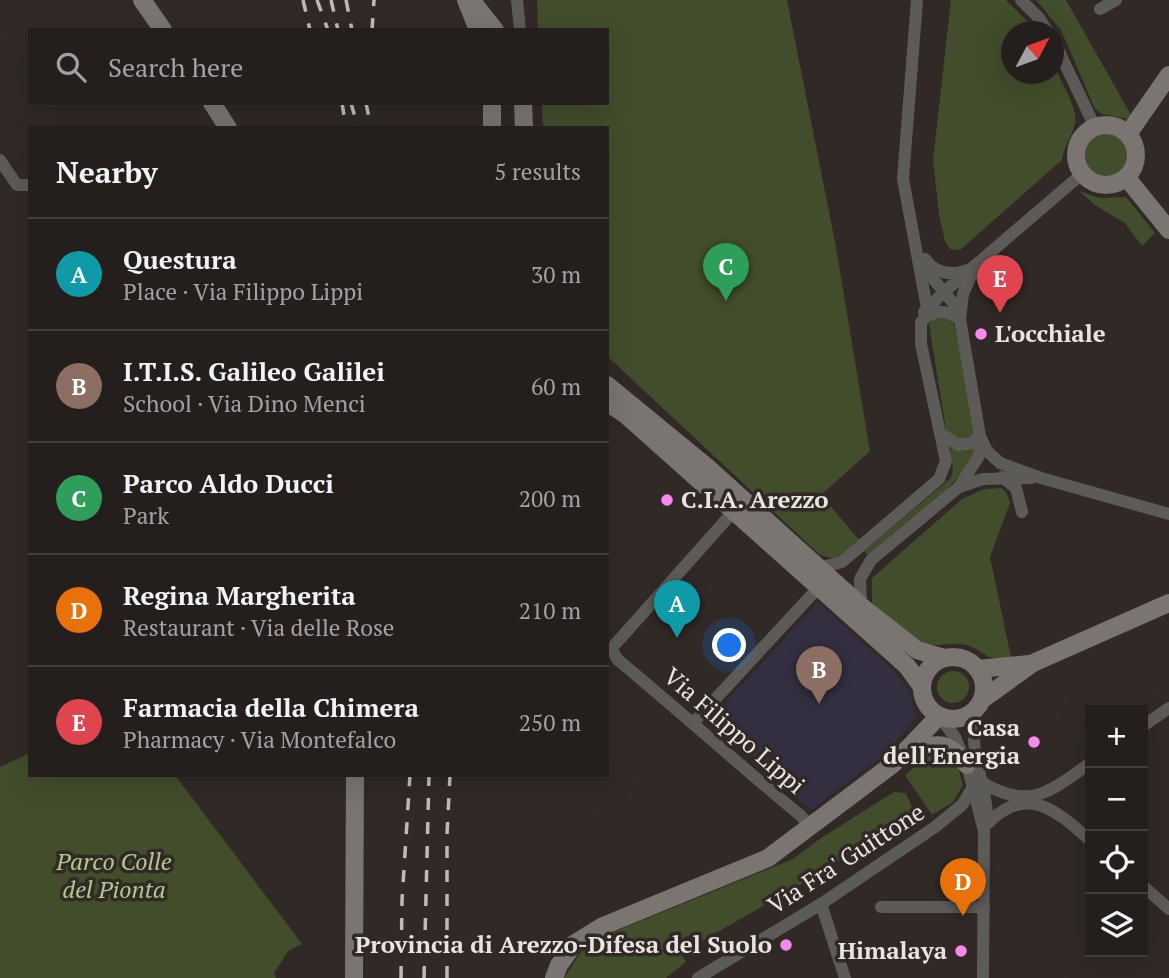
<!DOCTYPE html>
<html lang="en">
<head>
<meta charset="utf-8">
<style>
	:root { --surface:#241f1c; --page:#2c2725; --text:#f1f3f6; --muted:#a3a2a3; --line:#413d3b; --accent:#f689ed }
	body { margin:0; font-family:"PT Serif",serif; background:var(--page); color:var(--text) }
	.controls { position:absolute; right:21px; bottom:21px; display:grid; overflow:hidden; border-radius:0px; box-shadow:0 7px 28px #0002 }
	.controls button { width:63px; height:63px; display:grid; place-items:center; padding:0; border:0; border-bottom:2px solid var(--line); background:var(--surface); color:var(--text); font:35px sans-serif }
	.compass { position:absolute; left:1001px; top:21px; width:63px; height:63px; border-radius:50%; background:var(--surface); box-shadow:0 7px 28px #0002; rotate:49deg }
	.you { position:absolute; left:730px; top:646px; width:24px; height:24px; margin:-18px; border:5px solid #fff; border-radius:50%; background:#1a73e8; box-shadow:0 0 0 10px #1a73e833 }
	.badge { display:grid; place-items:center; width:46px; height:46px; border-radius:50%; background:var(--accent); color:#fff; font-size:23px; font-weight:700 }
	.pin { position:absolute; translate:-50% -58px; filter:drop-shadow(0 2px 4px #0008) }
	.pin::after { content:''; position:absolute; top:37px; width:24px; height:21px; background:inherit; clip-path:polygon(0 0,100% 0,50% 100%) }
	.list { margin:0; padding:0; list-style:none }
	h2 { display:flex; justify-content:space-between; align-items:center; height:91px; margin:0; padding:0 28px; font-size:30px }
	h2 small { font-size:23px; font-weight:400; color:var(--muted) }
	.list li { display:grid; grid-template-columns:46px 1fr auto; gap:21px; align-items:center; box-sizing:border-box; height:112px; padding:0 28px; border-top:2px solid var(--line) }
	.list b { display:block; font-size:26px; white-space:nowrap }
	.list p { margin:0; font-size:23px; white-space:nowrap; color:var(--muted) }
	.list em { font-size:23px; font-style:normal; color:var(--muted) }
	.icon { flex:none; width:38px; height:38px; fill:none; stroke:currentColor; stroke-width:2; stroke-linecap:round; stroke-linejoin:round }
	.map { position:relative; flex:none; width:1169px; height:978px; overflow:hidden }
	.search { position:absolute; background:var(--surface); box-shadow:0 7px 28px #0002; left:28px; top:28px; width:581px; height:77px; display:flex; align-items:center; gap:18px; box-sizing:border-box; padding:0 24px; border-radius:0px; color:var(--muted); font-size:26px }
	.panel { position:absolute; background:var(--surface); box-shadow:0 7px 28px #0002; left:28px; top:126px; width:581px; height:651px; border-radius:0px }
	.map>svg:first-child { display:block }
	.education { fill:#342f40 }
	.green { fill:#424d2b }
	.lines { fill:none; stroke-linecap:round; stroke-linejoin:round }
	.minor { stroke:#5d5b58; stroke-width:12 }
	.secondary { stroke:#7a7571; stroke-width:18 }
	.rail { stroke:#bfb9b7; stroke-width:3.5; stroke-dasharray:12 12; stroke-linecap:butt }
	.poi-dot { fill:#f689ed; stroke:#302926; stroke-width:2.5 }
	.labels { text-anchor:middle; stroke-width:7; stroke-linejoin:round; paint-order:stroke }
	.poi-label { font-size:24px; font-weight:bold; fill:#e9e4e2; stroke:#302926; text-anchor:end }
	.street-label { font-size:24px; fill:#e9e4e2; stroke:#302926 }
	.park-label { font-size:24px; font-style:italic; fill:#b3c88b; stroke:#302926 }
</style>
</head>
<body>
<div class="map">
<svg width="1169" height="978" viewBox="0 0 1169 978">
	<rect width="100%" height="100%" fill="#302926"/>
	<!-- education -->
	<polygon class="education" points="818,602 897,675 910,693 916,716 889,751 811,810 710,720"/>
	<!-- green -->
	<g class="green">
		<polygon points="537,0 787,0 836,247 870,451 821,495 860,541 839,560 820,555 607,356 607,128 543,128 542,103 607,103 607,30 538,30"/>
		<path d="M951,0H1006L1037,31L1012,32V74H1054V66C1060,80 1079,110 1075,123C1072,137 1064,146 1062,160L960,250L950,249L945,241L939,214L933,160Z"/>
		<polygon points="1036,0 1066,0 1131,115 1127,119 1102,114 1095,109 1061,30"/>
		<circle cx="1107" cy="155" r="22"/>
		<polygon points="1079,191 1100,198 1126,197 1155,233 1142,246 1125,223 1095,205"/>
		<polygon points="945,316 951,318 955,327 975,427 973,435 964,440 953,439 946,430 929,324 935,318"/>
		<path d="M976,444C968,484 899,529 868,555L864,551L951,478L953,470L950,446Z"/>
		<path d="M1002,488L1007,494L1010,503L990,557L1011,657C982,662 987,651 966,645C954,642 945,645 934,645C910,643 890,618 872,603V578L962,499L984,489Z"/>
		<circle cx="953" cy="687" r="16"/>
		<polygon points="30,753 30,775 175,775 302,944 288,951 274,973 276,978 0,978 0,767"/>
		<polygon points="946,753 958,766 963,785 953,802 932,815 905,775 929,756"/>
		<polygon points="894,792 906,793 915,814 807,881 700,942 695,932 675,943 686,962 666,978 564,978 581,952 611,933 793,859 821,838"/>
	</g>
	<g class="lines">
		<!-- minor -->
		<g class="minor">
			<polyline points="517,0 520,30"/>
			<polyline points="917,0 903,179 927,308"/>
			<polyline points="1021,0 1039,18 1048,32"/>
			<polyline points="1100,9 1116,0"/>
			<polyline points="1054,41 1095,127"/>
			<polyline points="0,160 17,185 30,185"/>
			<path d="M925,259C936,274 951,276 967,270"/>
			<polyline points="920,263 954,304 960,319"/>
			<polyline points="924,312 943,293 1083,173"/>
			<path d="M960,319C945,309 934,309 921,322V344L940,433L958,445L972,443L980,436L960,319L963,294L970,278L982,262"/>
			<polyline points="982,440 987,451 1000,463 1041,478 1169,514"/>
			<polyline points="1002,477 1016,488 1022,512"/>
			<polyline points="959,487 983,479 1031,478"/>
			<path d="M733,512L611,649L618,660C680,711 739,765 801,816L811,827"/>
			<polyline points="819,568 842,562 939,479 946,461 940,433"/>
			<polyline points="861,606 860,579 871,560 959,487 979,456 980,436"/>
			<path d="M976,710C967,755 988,781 987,824"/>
			<polyline points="939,716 955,737 967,765 984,831 983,978"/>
			<polyline points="694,722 818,588"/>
			<polyline points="1143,726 1169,708"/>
			<path d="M983,783C1030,811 1051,791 1090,763"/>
			<path d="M987,824C1026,783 1057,811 1090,840"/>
			<polyline points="1143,886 1169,909"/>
			<polyline points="821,904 845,978"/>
			<polyline points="881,907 984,907"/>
			<polyline points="698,978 821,904 935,827 962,805 973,787"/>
		</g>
		<!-- secondary -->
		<g class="secondary">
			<polyline points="142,0 163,30"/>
			<polyline points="466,0 478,30"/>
			<polyline points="471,0 495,30"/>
			<polyline points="212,103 228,128"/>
			<polyline points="492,103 492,128"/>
			<polyline points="523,103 524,128"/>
			<circle cx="1106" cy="155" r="30"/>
			<polyline points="1128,134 1169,75"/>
			<polyline points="1126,177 1169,230"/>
			<polyline points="607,385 707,467 861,606 917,650 944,658"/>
			<polyline points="607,402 626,415 907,666 922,687"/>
			<circle cx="953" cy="688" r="31"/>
			<polyline points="978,669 1030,664"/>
			<polyline points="983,699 1033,663 1169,603"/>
			<path d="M905,757C934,742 946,738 967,765"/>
			<polyline points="354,978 355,775"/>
			<polyline points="554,978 559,965 574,944 603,926 768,858 893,764 939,716"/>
		</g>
		<!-- rail -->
		<g class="rail">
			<polyline points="303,0 310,30"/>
			<polyline points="317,0 328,30"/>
			<polyline points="331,0 338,30"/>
			<polyline points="346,0 352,30"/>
			<polyline points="372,30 374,0"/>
			<polyline points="342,103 346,128"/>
			<polyline points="351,103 358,128"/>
			<polyline points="366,103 371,128"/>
			<polyline points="401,978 402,900 410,775"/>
			<polyline points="424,978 429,775"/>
			<polyline points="447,978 447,834 450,775"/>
		</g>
	</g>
	<!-- markers -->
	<g class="poi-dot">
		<circle cx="981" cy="334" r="7"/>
		<circle cx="667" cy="500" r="7"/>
		<circle cx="1034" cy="742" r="7"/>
		<circle cx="786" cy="945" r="7"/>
		<circle cx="961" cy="951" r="7"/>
	</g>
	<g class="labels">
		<!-- poi labels -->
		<g class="poi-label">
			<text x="995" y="342" text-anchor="start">L'occhiale</text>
			<text x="681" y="508" text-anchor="start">C.I.A. Arezzo</text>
			<text x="1020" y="736">Casa<tspan x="1020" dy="28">dell'Energia</tspan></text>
			<text x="772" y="953">Provincia di Arezzo-Difesa del Suolo</text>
			<text x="947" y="959">Himalaya</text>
		</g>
		<!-- street labels -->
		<g class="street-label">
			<text transform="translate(734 731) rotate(41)" y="8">Via Filippo Lippi</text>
			<text transform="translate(846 859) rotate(-33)" y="8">Via Fra' Guittone</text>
		</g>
		<!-- park labels -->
		<g class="park-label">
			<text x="114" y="870">Parco Colle<tspan x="114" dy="28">del Pionta</tspan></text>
		</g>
	</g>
</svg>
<div class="controls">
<button>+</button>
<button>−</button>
<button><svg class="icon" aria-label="locate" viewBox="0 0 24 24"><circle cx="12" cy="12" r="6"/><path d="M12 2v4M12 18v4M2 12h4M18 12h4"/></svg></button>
<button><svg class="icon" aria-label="layers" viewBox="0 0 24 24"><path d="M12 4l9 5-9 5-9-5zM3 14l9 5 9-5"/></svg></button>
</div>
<svg class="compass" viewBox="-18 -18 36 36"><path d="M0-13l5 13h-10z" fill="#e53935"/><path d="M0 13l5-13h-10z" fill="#a3a2a3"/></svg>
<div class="you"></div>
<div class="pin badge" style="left:677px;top:638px;background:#0f9aa8">A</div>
<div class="pin badge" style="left:819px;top:704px;background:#8d6e63">B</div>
<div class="pin badge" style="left:726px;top:301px;background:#2e9e5b">C</div>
<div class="pin badge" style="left:963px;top:916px;background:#e8710a">D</div>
<div class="pin badge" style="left:1000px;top:313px;background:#e0444e">E</div>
<div class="search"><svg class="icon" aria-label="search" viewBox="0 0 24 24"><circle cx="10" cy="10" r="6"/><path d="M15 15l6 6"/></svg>Search here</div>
<section class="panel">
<h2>Nearby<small>5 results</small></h2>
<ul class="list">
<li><span class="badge" style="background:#0f9aa8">A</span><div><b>Questura</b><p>Place · Via Filippo Lippi</p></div><em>30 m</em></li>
<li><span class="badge" style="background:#8d6e63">B</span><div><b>I.T.I.S. Galileo Galilei</b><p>School · Via Dino Menci</p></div><em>60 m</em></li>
<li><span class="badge" style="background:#2e9e5b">C</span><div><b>Parco Aldo Ducci</b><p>Park</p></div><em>200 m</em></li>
<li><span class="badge" style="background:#e8710a">D</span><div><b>Regina Margherita</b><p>Restaurant · Via delle Rose</p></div><em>210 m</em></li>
<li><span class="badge" style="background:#e0444e">E</span><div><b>Farmacia della Chimera</b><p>Pharmacy · Via Montefalco</p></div><em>250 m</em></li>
</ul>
</section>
</div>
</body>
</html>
